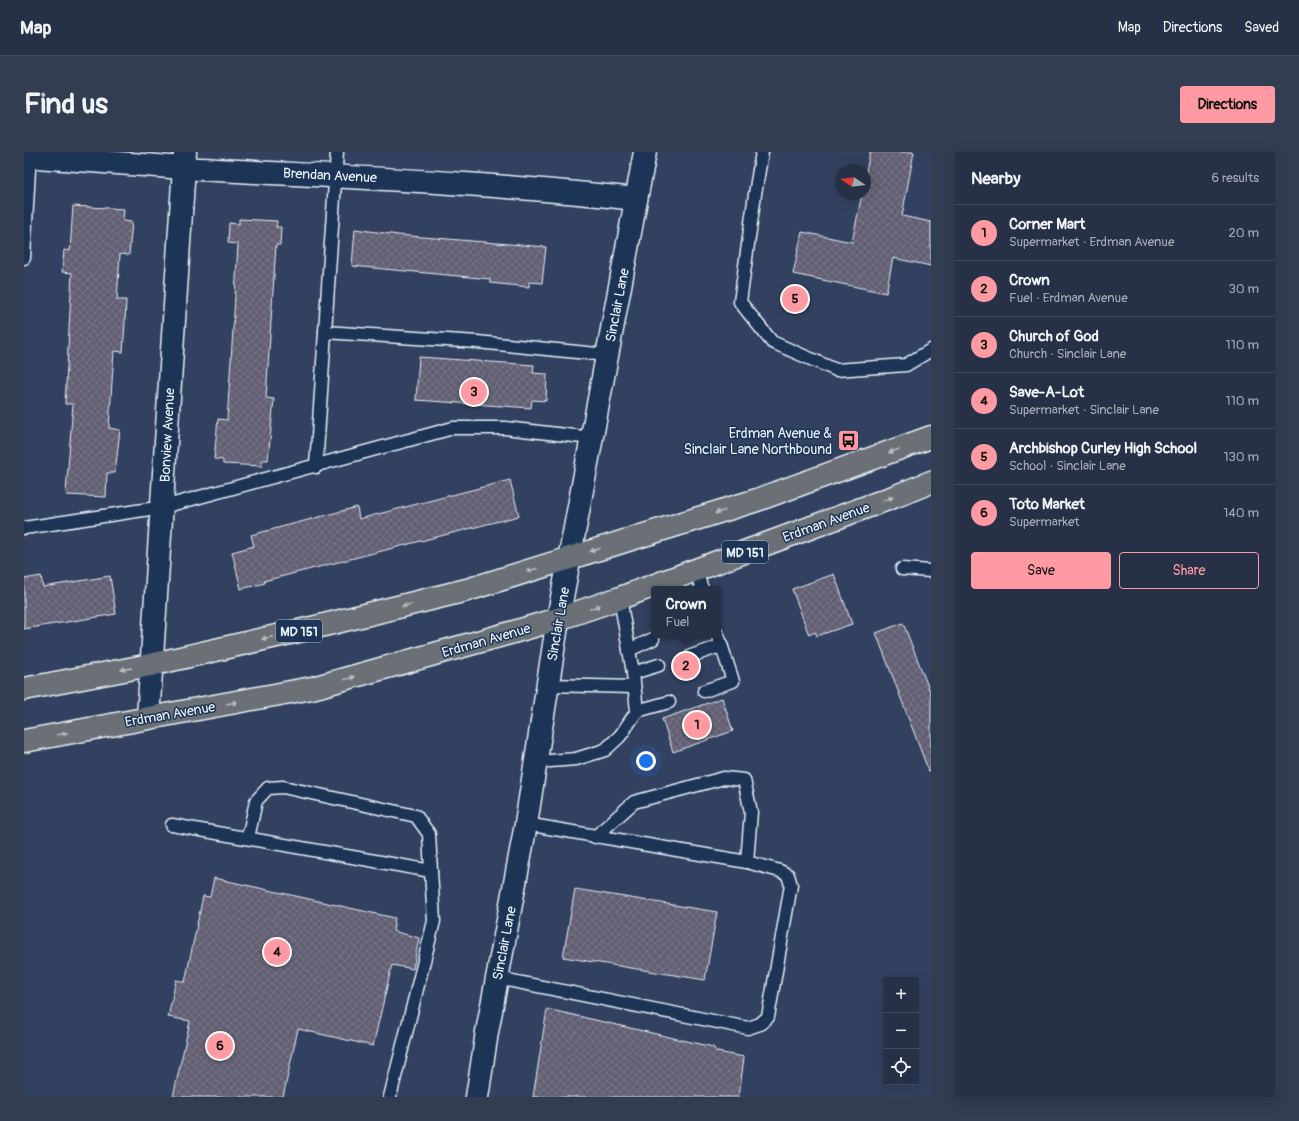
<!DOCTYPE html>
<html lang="en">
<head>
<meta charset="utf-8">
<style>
	:root { --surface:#263147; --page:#323d52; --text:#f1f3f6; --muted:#a4a9b4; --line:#424c60; --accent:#ff9aa2 }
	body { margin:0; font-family:Pangolin,sans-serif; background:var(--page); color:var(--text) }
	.controls { position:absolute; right:12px; bottom:12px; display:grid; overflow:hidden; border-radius:4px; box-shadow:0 4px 16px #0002 }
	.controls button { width:36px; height:36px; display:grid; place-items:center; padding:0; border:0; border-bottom:1px solid var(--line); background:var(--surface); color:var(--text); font:20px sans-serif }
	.compass { position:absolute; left:811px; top:12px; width:36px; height:36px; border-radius:50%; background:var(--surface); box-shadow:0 4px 16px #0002; rotate:283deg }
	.you { position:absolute; left:622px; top:609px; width:14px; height:14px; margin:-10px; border:3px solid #fff; border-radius:50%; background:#1a73e8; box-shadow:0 0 0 6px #1a73e833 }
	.badge { display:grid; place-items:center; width:26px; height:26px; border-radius:50%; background:var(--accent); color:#111; font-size:13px; font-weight:700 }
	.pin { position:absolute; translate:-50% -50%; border:2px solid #fff; box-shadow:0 1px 4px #0006 }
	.popup { position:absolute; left:627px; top:434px; width:70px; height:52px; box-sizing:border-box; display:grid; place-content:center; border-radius:4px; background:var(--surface); filter:drop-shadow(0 1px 3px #0005); font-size:13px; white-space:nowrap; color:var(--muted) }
	.popup b { font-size:15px; color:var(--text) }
	.popup::after { content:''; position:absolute; left:50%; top:100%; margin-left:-8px; border:8px solid transparent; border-top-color:var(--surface) }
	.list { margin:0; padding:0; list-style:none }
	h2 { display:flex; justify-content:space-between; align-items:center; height:52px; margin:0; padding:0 16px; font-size:17px }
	h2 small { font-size:13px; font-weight:400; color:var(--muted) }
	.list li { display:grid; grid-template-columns:26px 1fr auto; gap:12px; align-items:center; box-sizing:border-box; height:56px; padding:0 16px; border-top:1px solid var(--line) }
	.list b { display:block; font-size:15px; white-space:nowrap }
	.list p { margin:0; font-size:13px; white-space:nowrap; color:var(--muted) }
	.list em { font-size:13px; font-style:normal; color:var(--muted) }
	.actions { display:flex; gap:8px; padding:12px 16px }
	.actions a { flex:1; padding:9px 0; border:1px solid var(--accent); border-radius:4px; text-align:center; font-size:14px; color:var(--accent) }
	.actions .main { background:var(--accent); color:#111 }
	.icon { flex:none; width:22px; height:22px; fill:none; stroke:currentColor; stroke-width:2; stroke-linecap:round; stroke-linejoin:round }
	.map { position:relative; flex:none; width:907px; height:945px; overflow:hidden; border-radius:4px }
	header { display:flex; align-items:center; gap:24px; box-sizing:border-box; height:56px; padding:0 20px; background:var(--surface); border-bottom:1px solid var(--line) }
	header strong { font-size:19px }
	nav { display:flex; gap:22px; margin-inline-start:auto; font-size:14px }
	.intro { display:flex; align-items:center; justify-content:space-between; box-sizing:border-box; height:96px; padding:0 24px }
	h1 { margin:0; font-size:28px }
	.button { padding:10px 18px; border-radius:4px; background:var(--accent); color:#111; font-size:14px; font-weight:700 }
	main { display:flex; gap:24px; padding:0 24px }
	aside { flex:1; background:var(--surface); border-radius:4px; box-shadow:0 4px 16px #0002 }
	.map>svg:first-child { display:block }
	.building { fill:url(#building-cross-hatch); stroke:#e8f1f8 }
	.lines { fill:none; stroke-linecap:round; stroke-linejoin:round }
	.lane-casing { stroke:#e8f1f8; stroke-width:15 }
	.street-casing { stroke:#e8f1f8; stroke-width:25 }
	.secondary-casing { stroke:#e8f1f8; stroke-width:25 }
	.primary-casing { stroke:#e8f1f8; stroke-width:25 }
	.lane { stroke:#1d3557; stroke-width:12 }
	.street { stroke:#1d3557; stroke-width:22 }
	.secondary { stroke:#1d3557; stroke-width:22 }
	.primary { stroke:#6a7074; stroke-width:22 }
	.oneway { fill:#b6bdc3 }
	.labels { text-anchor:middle; stroke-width:3; stroke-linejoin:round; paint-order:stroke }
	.shield { fill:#1d3557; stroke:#abb9c8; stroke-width:1 }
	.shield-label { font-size:13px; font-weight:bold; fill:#e8f1f8 }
	.street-label { font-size:14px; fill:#e8f1f8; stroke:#1d3557 }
	.poi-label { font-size:14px; fill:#e8f1f8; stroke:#1d3557; text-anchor:end }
</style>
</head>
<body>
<header>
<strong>Map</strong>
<nav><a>Map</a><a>Directions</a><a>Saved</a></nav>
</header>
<div class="intro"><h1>Find us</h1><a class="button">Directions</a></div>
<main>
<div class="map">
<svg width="907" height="945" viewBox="0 0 907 945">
	<defs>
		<pattern id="building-cross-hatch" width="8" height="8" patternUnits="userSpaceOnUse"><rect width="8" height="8" fill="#635e73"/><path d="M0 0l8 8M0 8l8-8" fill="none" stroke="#797688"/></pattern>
	</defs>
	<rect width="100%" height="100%" fill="#32415f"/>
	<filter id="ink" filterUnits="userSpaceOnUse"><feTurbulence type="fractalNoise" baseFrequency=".025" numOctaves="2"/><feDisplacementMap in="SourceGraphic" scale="8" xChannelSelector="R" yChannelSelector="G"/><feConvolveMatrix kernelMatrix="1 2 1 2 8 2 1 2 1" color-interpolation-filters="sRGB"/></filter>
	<g filter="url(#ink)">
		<!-- building -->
		<g class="building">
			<polygon points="846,0 890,0 878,64 907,70 907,114 869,106 862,141 769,122 778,80 828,90 838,42 841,42 841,24"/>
			<polygon points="49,54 100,57 99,69 108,70 105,103 96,102 93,148 102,148 101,170 99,200 90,199 85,276 96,278 91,321 83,321 82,345 43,343 42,340 49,252 41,252 48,121 38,120 40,98 46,99"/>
			<polygon points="215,67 253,69 252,75 257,75 256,93 252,93 242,246 250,247 244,308 238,308 238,314 199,312 199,308 190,307 194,267 203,268 209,178 214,92 204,91 205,71 215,72"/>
			<polygon points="331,77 374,83 522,95 518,131 505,130 505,135 466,131 466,127 328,114"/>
			<polygon points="395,205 510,213 509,221 523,222 522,249 508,248 507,256 392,248"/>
			<polygon points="486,328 495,364 240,429 241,431 217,437 208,400 230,394 227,383 333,355 335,367"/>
			<polygon points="810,422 828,472 793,484 791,480 785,483 768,437"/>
			<polygon points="17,424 19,435 86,424 92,462 0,477 0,427"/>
			<polygon points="879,471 907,542 907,620 905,620 852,481"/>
			<polygon points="698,546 709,579 649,600 638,567"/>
			<polygon points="190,726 371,766 369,779 395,786 389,817 368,813 349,894 274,877 259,945 149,945 166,869 144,865 152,828 161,830 179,744 186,745"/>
			<polygon points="551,737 693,760 681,828 539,805"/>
			<polygon points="523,857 689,895 693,900 720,905 715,945 509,945"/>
		</g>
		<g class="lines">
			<defs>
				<g id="lane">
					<polyline points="738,0 731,42 716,150 748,190 812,218 882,213 907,198"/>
					<polyline points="0,106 6,0"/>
					<polyline points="301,180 453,190 583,203"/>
					<polyline points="292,315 313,0"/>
					<polyline points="0,376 139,355 429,276 481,276 568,286"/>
					<polyline points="878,417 907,419"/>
					<polyline points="672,418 678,437"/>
					<polyline points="605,498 629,487"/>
					<polyline points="667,504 697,494"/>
					<polyline points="609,521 635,513"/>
					<polyline points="523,533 610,535"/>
					<polyline points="680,539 709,529 694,483"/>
					<polyline points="613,559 645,550"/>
					<polyline points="513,610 552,607 581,598 596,584 613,559 609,521 596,446"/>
					<polyline points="148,673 407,719 410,769 366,945"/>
					<polyline points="571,685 610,650 700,626 720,628 727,660 723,710"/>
					<polyline points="224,686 232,649 244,636 259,635 392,664 405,682 407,719"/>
					<polyline points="473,826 724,876 736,872 744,865 767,733 764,723 756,719 723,710 502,672"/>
				</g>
				<g id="street">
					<path d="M0,4C53,8 107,12 160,16C312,25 461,30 612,47"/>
					<polyline points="124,566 161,0"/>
				</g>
				<polyline id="secondary" points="453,945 463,880 502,672 534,467 621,0"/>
				<g id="primary">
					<polyline points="0,537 126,513 292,475 443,438 733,348 907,285"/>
					<polyline points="0,589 288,536 486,481 534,467 596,446 872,344 907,330"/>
				</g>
			</defs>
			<!-- lane casing -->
			<use href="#lane" class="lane-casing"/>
			<!-- street casing -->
			<use href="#street" class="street-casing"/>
			<!-- secondary casing -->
			<use href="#secondary" class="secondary-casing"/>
			<!-- primary casing -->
			<use href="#primary" class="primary-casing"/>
			<!-- lane -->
			<use href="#lane" class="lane"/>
			<!-- street -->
			<use href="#street" class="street"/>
			<!-- secondary -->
			<use href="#secondary" class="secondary"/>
			<!-- primary -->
			<use href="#primary" class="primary"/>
		</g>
		<!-- one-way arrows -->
		<defs><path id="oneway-solid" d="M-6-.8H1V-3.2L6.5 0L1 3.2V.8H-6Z"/></defs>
		<g class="oneway">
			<use href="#oneway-solid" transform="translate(870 299) rotate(160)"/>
			<use href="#oneway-solid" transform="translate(864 347) rotate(-20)"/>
			<use href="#oneway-solid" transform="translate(696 360) rotate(163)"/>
			<use href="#oneway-solid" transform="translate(571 398) rotate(163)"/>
			<use href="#oneway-solid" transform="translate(508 418) rotate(163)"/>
			<use href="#oneway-solid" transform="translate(383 453) rotate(166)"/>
			<use href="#oneway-solid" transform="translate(571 455) rotate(-19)"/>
			<use href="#oneway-solid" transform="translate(243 486) rotate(167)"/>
			<use href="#oneway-solid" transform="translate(102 517) rotate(169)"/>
			<use href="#oneway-solid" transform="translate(326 526) rotate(-16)"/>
			<use href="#oneway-solid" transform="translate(208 551) rotate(-10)"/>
			<use href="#oneway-solid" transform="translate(38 582) rotate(-10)"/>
		</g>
	</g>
	<!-- icons -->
	<defs>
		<symbol id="bus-square" viewBox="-11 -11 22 22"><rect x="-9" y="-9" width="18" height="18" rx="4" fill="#ff9aa2" stroke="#1d3557"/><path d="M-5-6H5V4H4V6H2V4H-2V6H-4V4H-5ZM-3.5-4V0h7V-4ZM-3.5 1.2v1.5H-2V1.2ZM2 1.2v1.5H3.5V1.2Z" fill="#111"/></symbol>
	</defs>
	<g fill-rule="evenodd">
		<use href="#bus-square" x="812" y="276" width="25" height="25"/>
	</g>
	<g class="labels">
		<!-- shield labels -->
		<g class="shield">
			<rect x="698" y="389" width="46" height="22" rx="3"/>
			<rect x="252" y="468" width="46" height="22" rx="3"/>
		</g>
		<g class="shield-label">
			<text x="721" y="405">MD 151</text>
			<text x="275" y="484">MD 151</text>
		</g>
		<!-- street labels -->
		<g class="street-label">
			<text transform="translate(306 23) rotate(3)" y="5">Brendan Avenue</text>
			<text transform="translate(593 153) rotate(-79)" y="5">Sinclair Lane</text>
			<text transform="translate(143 283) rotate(-87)" y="5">Bonview Avenue</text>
			<text transform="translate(802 370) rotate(-20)" y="5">Erdman Avenue</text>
			<text transform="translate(534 472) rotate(-80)" y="5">Sinclair Lane</text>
			<text transform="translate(462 488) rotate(-16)" y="5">Erdman Avenue</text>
			<text transform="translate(146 562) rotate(-10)" y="5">Erdman Avenue</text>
			<text transform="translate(480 791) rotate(-79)" y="5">Sinclair Lane</text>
		</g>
		<!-- poi labels -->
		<g class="poi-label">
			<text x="808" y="286">Erdman Avenue &amp;<tspan x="808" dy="16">Sinclair Lane Northbound</tspan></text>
		</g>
	</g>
</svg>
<div class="controls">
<button>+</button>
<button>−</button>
<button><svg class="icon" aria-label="locate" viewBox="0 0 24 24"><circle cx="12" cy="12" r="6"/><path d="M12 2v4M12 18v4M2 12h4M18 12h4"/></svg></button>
</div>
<svg class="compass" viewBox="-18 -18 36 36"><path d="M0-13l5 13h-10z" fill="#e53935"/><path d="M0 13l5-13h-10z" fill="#a4a9b4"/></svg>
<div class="you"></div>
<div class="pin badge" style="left:673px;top:573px">1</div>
<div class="pin badge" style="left:662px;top:514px">2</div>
<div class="popup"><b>Crown</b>Fuel</div>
<div class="pin badge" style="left:450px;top:240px">3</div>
<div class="pin badge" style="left:253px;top:800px">4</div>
<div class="pin badge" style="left:771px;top:147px">5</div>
<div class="pin badge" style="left:196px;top:894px">6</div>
</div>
<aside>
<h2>Nearby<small>6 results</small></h2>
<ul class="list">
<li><span class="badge">1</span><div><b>Corner Mart</b><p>Supermarket · Erdman Avenue</p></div><em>20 m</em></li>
<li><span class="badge">2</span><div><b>Crown</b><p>Fuel · Erdman Avenue</p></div><em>30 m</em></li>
<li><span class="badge">3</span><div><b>Church of God</b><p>Church · Sinclair Lane</p></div><em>110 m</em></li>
<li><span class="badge">4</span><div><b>Save-A-Lot</b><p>Supermarket · Sinclair Lane</p></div><em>110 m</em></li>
<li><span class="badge">5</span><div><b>Archbishop Curley High School</b><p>School · Sinclair Lane</p></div><em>130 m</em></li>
<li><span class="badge">6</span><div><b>Toto Market</b><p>Supermarket</p></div><em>140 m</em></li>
</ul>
<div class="actions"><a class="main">Save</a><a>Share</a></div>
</aside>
</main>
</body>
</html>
